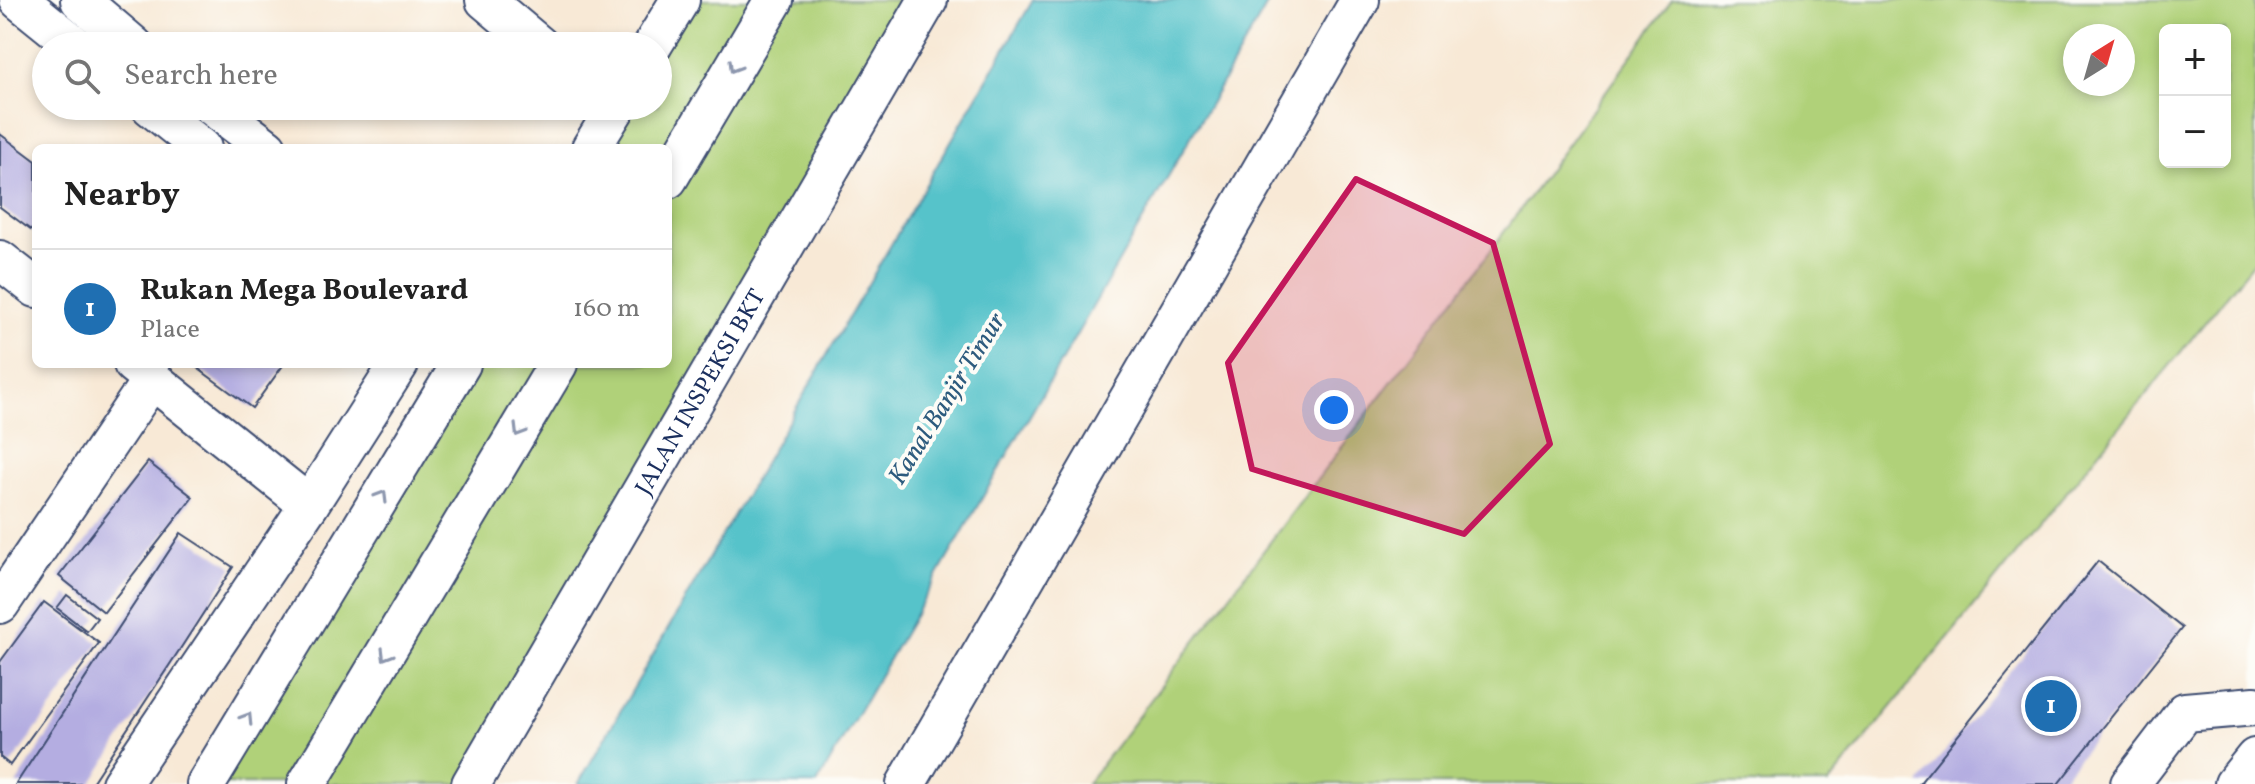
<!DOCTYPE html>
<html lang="en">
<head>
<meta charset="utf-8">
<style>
	:root { --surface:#fff; --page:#f6f6f6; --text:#222; --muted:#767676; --line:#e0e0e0; --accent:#1f6fb2 }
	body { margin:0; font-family:Vollkorn,serif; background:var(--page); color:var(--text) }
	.controls { position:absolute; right:24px; top:24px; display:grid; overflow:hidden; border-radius:12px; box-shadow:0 4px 12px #0003 }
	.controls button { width:72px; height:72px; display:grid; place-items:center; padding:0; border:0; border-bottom:2px solid var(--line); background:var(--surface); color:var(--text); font:40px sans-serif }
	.compass { position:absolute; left:2063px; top:24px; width:72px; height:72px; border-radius:50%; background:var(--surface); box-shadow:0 4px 12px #0003; rotate:37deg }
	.you { position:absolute; left:1334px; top:410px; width:28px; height:28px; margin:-20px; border:6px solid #fff; border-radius:50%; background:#1a73e8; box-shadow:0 0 0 12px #1a73e833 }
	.badge { display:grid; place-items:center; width:52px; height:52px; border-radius:50%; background:var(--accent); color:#fff; font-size:26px; font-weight:700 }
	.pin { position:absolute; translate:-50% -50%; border:4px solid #fff; box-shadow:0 2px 8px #0006 }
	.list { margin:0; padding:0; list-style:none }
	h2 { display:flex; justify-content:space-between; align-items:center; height:104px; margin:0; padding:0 32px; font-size:34px }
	h2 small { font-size:26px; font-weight:400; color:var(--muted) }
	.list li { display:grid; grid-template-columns:52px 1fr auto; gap:24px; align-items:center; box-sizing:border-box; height:120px; padding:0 32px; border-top:2px solid var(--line) }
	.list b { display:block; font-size:30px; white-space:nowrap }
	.list p { margin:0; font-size:26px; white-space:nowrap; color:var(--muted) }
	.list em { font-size:26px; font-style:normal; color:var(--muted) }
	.icon { flex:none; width:44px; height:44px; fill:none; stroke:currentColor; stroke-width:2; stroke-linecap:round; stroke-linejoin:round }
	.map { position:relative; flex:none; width:2255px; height:784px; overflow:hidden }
	.search { position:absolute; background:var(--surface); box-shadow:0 4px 12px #0003; left:32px; top:32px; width:640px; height:88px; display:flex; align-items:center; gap:20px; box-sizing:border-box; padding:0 28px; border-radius:44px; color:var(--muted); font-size:30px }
	.panel { position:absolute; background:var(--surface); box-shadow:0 4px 12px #0003; left:32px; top:144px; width:640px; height:224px; border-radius:12px }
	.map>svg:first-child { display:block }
	.green { fill:#b0d179; stroke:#66806c; stroke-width:2; fill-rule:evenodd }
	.water { fill:#56c3ca; stroke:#387994; stroke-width:2 }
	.building { fill:#b4ade1 }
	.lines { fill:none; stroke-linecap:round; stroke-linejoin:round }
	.minor-casing { stroke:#3c4b70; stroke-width:42 }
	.minor { stroke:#fff; stroke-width:38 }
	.oneway { stroke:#8d97ae }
	.marked { fill:#c2185b; fill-opacity:0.2; stroke:#c2185b; stroke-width:6; stroke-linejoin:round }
	.labels { text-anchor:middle; stroke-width:8; stroke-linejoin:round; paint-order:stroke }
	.street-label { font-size:24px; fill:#1b2f5e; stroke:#fdfcf7 }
	.water-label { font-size:26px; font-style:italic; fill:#2d5b7e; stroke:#fdfcf7 }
</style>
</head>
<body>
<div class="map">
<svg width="2255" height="784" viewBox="0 0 2255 784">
	<rect width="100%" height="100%" fill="#fdfcf7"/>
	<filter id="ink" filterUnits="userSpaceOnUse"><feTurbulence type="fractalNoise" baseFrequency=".0125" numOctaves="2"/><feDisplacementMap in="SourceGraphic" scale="16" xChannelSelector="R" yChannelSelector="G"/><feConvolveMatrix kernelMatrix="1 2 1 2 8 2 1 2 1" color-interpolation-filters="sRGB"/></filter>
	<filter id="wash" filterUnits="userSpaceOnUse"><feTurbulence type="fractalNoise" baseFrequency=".006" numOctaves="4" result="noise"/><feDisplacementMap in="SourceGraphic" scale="32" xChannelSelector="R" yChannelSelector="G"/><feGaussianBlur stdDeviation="1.8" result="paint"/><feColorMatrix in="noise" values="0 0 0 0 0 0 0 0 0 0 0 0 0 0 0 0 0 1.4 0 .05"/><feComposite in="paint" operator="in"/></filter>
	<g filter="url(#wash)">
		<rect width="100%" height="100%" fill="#f8e9d6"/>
		<!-- green -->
		<g class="green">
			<polygon points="679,0 925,0 470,784 203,784 461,364 668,364 668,148 590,148 615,106 658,106 658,46"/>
			<path d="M1672,0H2255V261L1829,784H1087L1488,254ZM2165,30H2225V162H2165ZM2123,36V84H2075V36Z"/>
		</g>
		<!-- water -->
		<polygon class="water" points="1033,0 1270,0 817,784 578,784"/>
		<g id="blocks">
			<!-- building -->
			<g class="building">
				<polygon points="0,134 36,161 36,234 0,207"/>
				<polygon points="192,364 284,364 252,408"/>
				<polygon points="148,462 193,497 104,612 59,576"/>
				<polygon points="181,533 233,567 182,646 91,784 16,784"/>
				<polygon points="2098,561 2182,628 2058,784 1919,784"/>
				<polygon points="67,595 97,618 87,631 57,608"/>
				<polygon points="44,602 99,643 10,765 0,757 0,662"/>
			</g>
		</g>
	</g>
	<g filter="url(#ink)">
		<use href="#blocks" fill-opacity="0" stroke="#3c4b70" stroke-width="2"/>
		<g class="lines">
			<defs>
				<g id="minor">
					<polyline points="19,0 76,46"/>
					<polyline points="80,0 134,46"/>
					<polyline points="485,0 540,46"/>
					<polyline points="652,46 680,0"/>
					<polyline points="150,106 202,148"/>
					<polyline points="212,106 267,148"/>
					<polyline points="591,148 617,106"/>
					<polyline points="668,179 774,0"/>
					<polyline points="0,260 36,288"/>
					<polyline points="309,505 399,364"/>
					<polyline points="0,604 152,379"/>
					<polyline points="121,784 309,505 133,364"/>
					<polyline points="206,784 461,364"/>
					<polyline points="307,784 558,364"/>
					<path id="s1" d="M471,784L928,0"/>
					<polyline points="906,784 1360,0"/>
					<polyline points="2130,784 2185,712 2255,706"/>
					<polyline points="2234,784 2255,758"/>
				</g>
			</defs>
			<!-- minor casing -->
			<use href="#minor" class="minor-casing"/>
			<!-- minor -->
			<use href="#minor" class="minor"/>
		</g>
		<!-- one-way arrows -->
		<defs><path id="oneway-chevron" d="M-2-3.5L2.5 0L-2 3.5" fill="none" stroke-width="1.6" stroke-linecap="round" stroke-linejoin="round" transform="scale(2)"/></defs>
		<g class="oneway">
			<use href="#oneway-chevron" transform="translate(734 67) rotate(121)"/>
			<use href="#oneway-chevron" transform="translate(519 431) rotate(121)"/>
			<use href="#oneway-chevron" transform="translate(382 496) rotate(-59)"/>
			<use href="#oneway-chevron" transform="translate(386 655) rotate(121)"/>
			<use href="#oneway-chevron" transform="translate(247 718) rotate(-58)"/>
		</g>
	</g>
	<!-- marked area -->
	<path class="marked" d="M1356,179L1493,243L1550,444L1464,534L1252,469L1228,363Z"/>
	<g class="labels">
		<!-- street labels -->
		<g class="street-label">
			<text dy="8" stroke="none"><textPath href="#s1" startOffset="454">JALAN INSPEKSI BKT</textPath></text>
		</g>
		<!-- water labels -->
		<g class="water-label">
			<text transform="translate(946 398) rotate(-58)" y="9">Kanal Banjir Timur</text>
		</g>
	</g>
</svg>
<div class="controls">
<button>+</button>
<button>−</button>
</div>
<svg class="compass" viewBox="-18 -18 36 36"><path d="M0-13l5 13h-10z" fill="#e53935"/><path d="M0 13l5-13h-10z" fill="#767676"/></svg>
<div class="you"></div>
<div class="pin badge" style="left:2051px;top:706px">1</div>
<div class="search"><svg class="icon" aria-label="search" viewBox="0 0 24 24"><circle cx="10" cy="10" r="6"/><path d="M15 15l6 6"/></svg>Search here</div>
<section class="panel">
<h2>Nearby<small></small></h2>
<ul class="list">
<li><span class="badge">1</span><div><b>Rukan Mega Boulevard</b><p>Place</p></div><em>160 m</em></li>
</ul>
</section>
</div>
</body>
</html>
